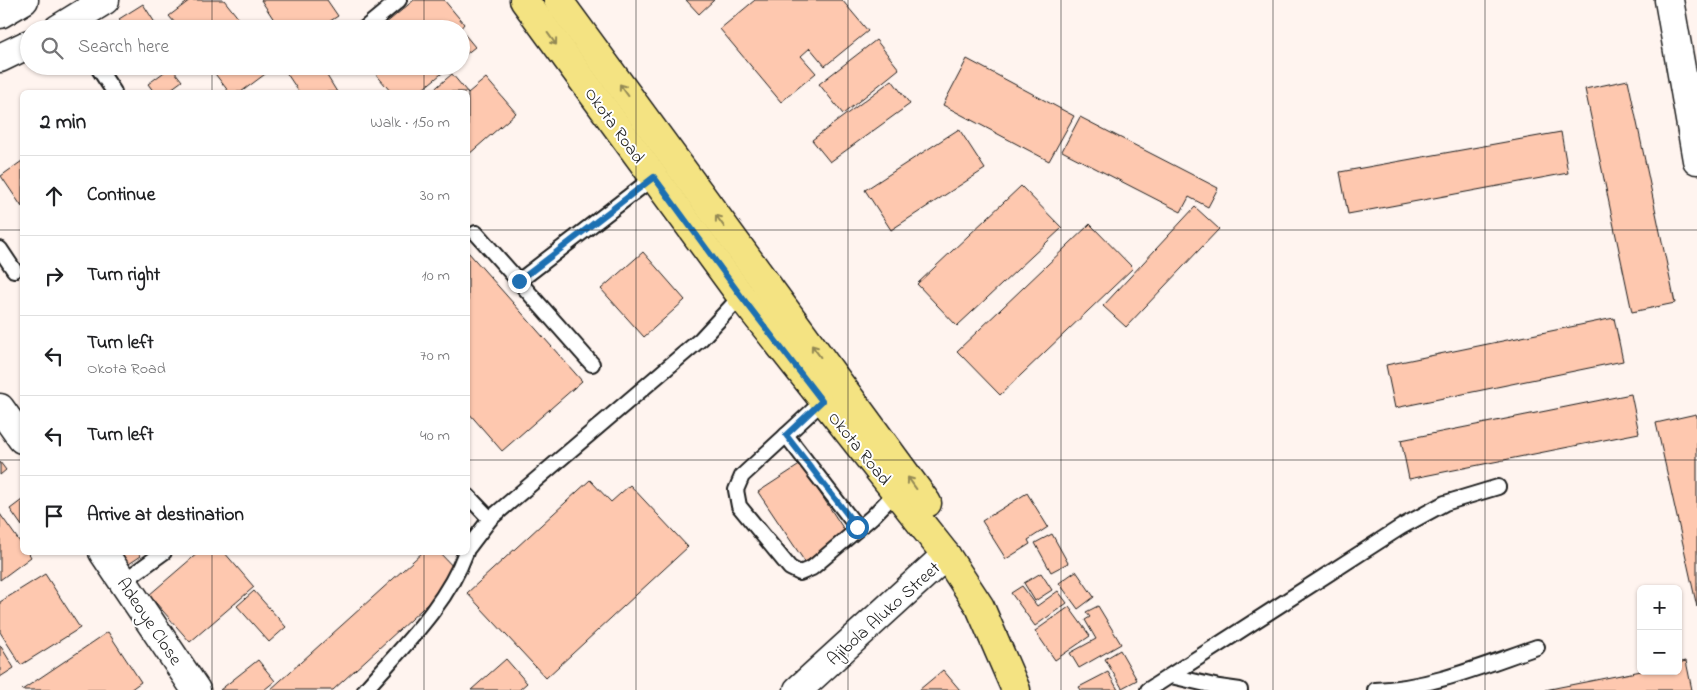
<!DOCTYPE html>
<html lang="en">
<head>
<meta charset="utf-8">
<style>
	:root { --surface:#fff; --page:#f6f6f6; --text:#202124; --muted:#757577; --line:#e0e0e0 }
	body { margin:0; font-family:"Indie Flower",sans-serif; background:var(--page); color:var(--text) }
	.controls { position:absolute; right:15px; bottom:15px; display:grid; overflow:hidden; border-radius:8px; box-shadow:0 1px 4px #0004 }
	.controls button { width:45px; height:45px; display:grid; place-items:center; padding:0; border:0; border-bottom:1px solid var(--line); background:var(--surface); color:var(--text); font:25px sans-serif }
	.stop { position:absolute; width:15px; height:15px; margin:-11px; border:4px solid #1f6fb2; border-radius:50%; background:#fff }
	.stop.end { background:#1f6fb2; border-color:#fff; box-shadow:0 1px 5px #0008 }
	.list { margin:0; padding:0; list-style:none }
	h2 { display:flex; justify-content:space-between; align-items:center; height:65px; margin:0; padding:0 20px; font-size:21px }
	h2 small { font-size:16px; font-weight:400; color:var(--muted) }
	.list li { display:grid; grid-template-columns:32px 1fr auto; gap:15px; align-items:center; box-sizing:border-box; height:80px; padding:0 20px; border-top:1px solid var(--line) }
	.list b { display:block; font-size:19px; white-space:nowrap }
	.list p { margin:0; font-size:16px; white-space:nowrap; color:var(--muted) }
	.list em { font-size:16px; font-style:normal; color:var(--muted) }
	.icon { flex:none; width:28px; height:28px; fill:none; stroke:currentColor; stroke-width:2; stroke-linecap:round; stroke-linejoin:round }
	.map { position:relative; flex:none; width:1697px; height:690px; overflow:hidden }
	.search { position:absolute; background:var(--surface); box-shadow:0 1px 4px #0004; left:20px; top:20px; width:450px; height:55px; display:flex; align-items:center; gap:12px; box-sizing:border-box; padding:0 18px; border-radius:28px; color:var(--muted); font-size:19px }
	.panel { position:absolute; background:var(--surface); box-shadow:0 1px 4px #0004; left:20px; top:90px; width:450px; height:465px; border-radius:8px }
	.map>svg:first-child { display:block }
	.building { fill:#fec8af; stroke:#1c1c1c }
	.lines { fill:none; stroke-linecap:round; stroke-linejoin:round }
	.lane-casing { stroke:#1c1c1c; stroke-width:18 }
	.street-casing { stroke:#1c1c1c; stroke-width:31 }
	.secondary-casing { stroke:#1c1c1c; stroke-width:31 }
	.primary-casing { stroke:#1c1c1c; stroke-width:31 }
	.lane { stroke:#fff; stroke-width:14 }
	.street { stroke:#fff; stroke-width:28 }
	.secondary { stroke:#fff; stroke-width:28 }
	.primary { stroke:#f4e382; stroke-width:28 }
	.oneway { stroke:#938954 }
	.route { stroke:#1f6fb2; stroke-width:6 }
	.grid { fill:none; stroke:#1c1c1c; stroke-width:1; stroke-opacity:0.55 }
	.labels { text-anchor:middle; stroke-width:4; stroke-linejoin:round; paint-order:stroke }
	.street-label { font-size:18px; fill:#1c1c1c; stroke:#fff }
</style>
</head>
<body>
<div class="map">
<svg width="1697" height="690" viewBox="0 0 1697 690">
	<rect width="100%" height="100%" fill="#fff4ef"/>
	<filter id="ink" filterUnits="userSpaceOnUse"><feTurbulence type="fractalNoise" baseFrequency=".02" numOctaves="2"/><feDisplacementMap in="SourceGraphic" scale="10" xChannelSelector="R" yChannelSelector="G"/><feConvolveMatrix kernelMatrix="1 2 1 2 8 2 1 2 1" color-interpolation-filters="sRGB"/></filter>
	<g filter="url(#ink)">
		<!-- building -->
		<g class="building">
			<polygon points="190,0 224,0 247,29 180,29 169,16"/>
			<polygon points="261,0 327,0 338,16 318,29 296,29 293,25 287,29 280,29"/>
			<polygon points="414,0 444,0 464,24 460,29 379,29"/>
			<polygon points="686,0 714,0 699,14"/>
			<polygon points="755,0 842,0 868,31 825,66 810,48 801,56 816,73 781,102 720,29"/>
			<polygon points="143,4 159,29 125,29 119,19"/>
			<polygon points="461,30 475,47 461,58"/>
			<polygon points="876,40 899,69 843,114 819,84"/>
			<polygon points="967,59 1074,116 1049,161 943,105"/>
			<polygon points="209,66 276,66 241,92 229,92"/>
			<polygon points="282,66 321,66 337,92 299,92"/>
			<polygon points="369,66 451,66 419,92 391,92"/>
			<polygon points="171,67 182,81 167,92 154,92 148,84"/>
			<polygon points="452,74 468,93 486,78 516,113 468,155 468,92 431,92"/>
			<polygon points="892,80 910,104 830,162 812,140"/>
			<polygon points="1628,80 1675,303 1632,312 1585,89"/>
			<polygon points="1080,117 1218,188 1208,207 1189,197 1181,212 1062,151"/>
			<polygon points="959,129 985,169 891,230 865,190"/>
			<polygon points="1561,132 1568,173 1348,214 1340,172"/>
			<polygon points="22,161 22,207 1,176"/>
			<polygon points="1021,186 1062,228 957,326 917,284"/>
			<polygon points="1195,207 1219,229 1126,327 1103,306"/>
			<polygon points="1090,224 1133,268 1000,395 957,351"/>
			<polygon points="468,252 582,381 502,451 468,412"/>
			<polygon points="643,252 685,300 644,337 601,289"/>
			<polygon points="1614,318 1623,361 1395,408 1386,365"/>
			<polygon points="1631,394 1639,433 1409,479 1401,440"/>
			<polygon points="1696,414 1697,417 1697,607 1656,423"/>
			<polygon points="0,462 6,470 0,475"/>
			<polygon points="801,464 847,534 805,562 758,492"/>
			<polygon points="590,480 611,502 630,485 688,547 546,678 467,593"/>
			<polygon points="1027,493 1048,527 1028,540 1030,544 1006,559 982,521"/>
			<polygon points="22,500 22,526 10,509"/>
			<polygon points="0,514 22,545 22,552 28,552 31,557 0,580"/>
			<polygon points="1052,534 1068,563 1051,572 1035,543"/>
			<polygon points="121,552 138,552 141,556 129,564"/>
			<polygon points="199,552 224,552 254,587 190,642 149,595"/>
			<polygon points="423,552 439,552 457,571 442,585 444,589 333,690 270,690"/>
			<polygon points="1076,571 1094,597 1078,609 1059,583"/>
			<polygon points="1041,573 1052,590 1035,601 1024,583"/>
			<polygon points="45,574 80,628 21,665 0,632 0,602"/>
			<polygon points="1022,586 1037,606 1058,591 1067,603 1035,626 1011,593"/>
			<polygon points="254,591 286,627 269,642 237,606"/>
			<polygon points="1098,606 1121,644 1079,668 1070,653 1096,639 1085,620 1090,617 1086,612"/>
			<polygon points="1069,607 1090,636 1055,660 1035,631"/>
			<polygon points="108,632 141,682 130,690 22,690"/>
			<polygon points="0,645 14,668 0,677"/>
			<polygon points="1120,650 1137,680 1122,688 1105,659"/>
			<polygon points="506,659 527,683 519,690 471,690"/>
			<polygon points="258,660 275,681 264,690 220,690"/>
			<polygon points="1686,661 1692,690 1545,690 1641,671 1678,671 1678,663"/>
			<polygon points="943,670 960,690 919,690"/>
			<polygon points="1108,672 1118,690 1081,690 1079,687"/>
		</g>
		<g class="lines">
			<defs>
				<g id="lane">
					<polyline points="364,29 399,0"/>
					<polyline points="97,66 114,92"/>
					<polyline points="476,233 592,364"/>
					<polyline points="0,249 14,270"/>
					<polyline points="519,281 654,177"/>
					<polyline points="823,401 742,476 736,490 739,506 790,568 800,573 812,568 872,517 896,492"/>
					<polyline points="786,435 857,527"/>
					<polyline points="468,496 490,519"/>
					<polyline points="468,548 490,519 701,339 741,296"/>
					<polyline points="124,581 164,552"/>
					<polyline points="1171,676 1219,687 1240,690"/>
					<path d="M365,690C402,647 446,606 466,552"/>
					<polyline points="1148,690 1401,527 1445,503 1498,487"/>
					<path d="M1375,690C1431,688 1484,665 1537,647"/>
				</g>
				<g id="street">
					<polyline points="1669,0 1697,160"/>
					<polyline points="0,408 22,439"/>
					<polyline points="103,552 196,690"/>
					<polyline points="798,690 946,555"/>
				</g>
				<g id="secondary">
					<polyline points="0,14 24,0"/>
					<polyline points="58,29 105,0"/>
					<polyline points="0,58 29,44"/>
				</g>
				<g id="primary">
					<polyline points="524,0 741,296 946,555 980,607 1016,690"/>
					<polyline points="558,0 927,503"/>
				</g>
			</defs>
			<!-- lane casing -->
			<use href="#lane" class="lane-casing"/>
			<!-- street casing -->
			<use href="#street" class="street-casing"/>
			<!-- secondary casing -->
			<use href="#secondary" class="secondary-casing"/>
			<!-- primary casing -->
			<use href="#primary" class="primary-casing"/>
			<!-- lane -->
			<use href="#lane" class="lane"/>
			<!-- street -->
			<use href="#street" class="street"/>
			<!-- secondary -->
			<use href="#secondary" class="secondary"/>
			<!-- primary -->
			<use href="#primary" class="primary"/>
		</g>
		<!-- one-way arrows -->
		<defs><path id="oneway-shaft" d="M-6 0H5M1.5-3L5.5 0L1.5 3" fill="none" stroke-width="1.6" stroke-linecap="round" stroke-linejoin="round" transform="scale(1.25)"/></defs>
		<g class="oneway">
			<use href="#oneway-shaft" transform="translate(552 39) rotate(54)"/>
			<use href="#oneway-shaft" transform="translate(624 90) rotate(-126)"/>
			<use href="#oneway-shaft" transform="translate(720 221) rotate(-126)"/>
			<use href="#oneway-shaft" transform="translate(816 351) rotate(-126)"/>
			<use href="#oneway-shaft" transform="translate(912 483) rotate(-126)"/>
		</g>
	</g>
	<g class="lines" filter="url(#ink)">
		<!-- route -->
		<polyline class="route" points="519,281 654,177 741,296 822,401 786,435 857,527"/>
	</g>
	<!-- grid -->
	<path class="grid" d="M212,0V29M424,0V29M636,0V690M848,0V690M1061,0V690M1273,0V690M1485,0V690M212,66V92M424,66V92M0,230H22M468,230H1697M0,460H22M468,460H1697M212,552V690M424,552V690"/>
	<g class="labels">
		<!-- street labels -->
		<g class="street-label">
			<text transform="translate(615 125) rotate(54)" y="6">Okota Road</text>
			<text transform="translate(860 448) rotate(51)" y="6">Okota Road</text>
			<text transform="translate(883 613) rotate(-42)" y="6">Ajibola Aluko Street</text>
			<text transform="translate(150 621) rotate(56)" y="6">Adeoye Close</text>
		</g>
	</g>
</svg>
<div class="controls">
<button>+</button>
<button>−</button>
</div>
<div class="stop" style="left:857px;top:527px"></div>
<div class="stop end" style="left:519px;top:281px"></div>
<div class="search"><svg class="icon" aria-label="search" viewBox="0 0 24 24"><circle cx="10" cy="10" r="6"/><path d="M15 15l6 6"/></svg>Search here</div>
<section class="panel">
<h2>2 min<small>Walk · 150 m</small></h2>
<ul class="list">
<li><svg class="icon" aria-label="ahead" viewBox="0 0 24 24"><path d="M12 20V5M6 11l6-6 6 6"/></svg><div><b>Continue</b></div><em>30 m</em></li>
<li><svg class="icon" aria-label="right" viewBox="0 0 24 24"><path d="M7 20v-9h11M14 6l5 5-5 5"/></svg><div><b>Turn right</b></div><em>10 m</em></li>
<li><svg class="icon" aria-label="left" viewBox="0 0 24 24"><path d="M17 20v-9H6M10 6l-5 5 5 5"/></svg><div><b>Turn left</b><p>Okota Road</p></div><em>70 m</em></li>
<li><svg class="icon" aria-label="left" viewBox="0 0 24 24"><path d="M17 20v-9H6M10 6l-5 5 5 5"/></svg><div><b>Turn left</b></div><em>40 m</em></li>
<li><svg class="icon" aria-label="arrive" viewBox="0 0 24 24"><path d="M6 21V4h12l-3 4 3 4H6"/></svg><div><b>Arrive at destination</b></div></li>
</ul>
</section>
</div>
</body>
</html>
